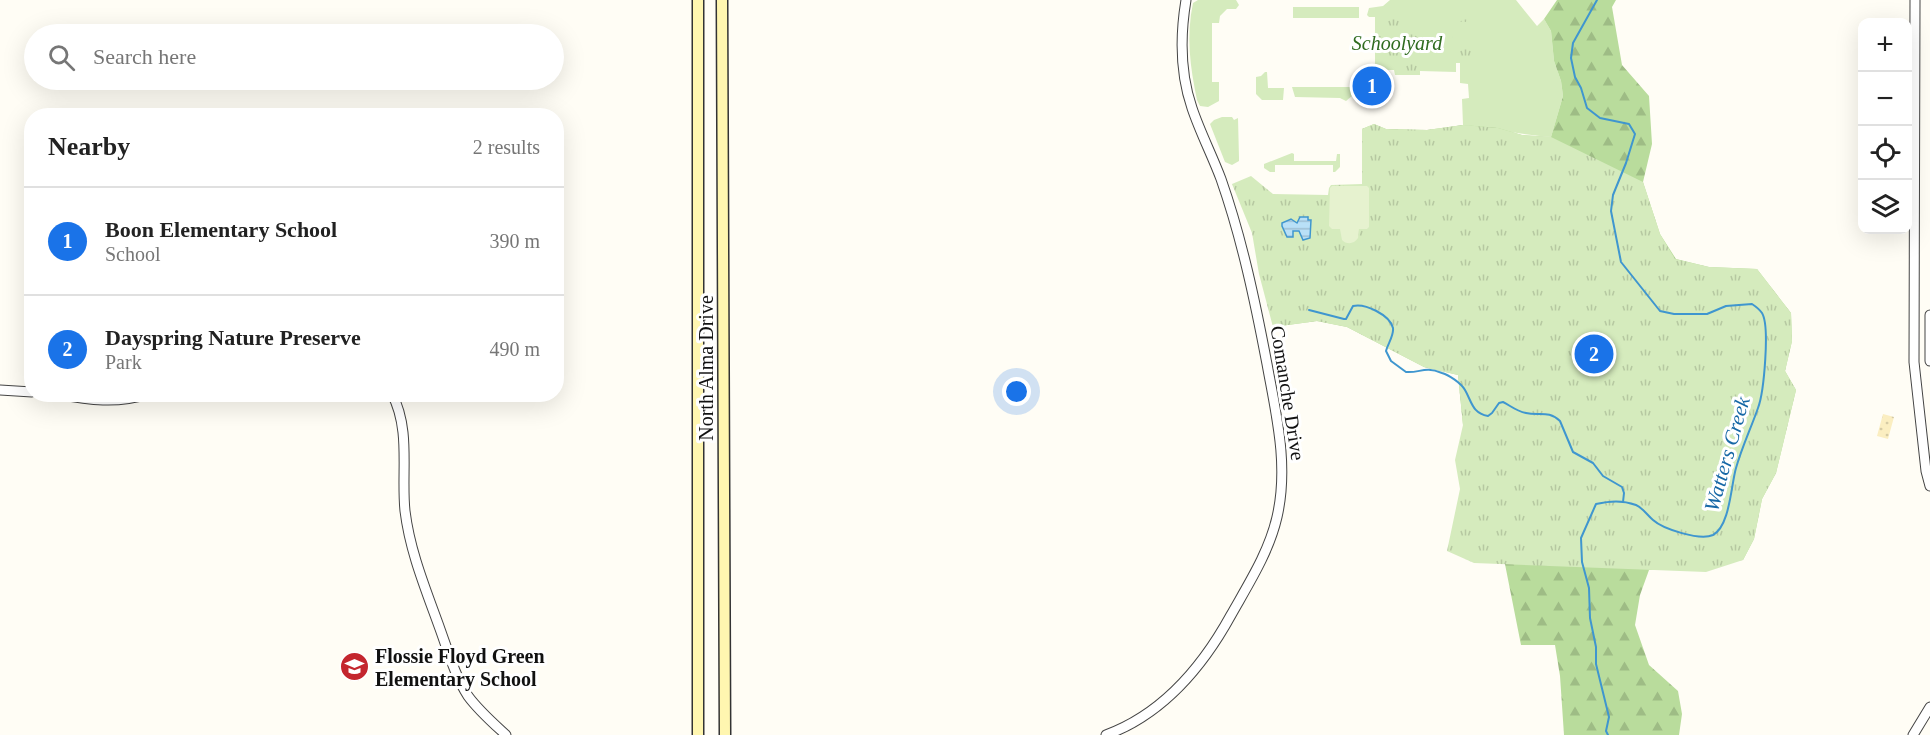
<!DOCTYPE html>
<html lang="en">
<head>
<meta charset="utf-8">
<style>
	:root { --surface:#fff; --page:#f2f2f2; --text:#222; --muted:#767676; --line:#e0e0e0; --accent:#1a73e8 }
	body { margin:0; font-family:Georgia,serif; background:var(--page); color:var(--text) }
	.controls { position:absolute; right:18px; top:18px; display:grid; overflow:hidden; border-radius:12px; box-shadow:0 6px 24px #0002 }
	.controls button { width:54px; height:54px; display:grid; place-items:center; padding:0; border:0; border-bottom:2px solid var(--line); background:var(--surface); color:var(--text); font:30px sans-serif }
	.you { position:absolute; left:1017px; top:392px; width:21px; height:21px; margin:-15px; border:4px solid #fff; border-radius:50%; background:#1a73e8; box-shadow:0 0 0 9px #1a73e833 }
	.badge { display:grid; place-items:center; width:39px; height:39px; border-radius:50%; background:var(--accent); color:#fff; font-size:20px; font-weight:700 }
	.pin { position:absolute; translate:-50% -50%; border:3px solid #fff; box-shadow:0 2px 6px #0006 }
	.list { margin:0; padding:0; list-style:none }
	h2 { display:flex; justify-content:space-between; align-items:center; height:78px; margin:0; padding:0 24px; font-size:26px }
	h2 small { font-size:20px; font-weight:400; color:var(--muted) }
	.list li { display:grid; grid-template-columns:39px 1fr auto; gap:18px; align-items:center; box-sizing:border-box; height:108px; padding:0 24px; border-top:2px solid var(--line) }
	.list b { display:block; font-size:22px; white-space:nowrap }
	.list p { margin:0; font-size:20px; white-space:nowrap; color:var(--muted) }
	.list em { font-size:20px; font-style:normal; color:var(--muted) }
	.icon { flex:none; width:33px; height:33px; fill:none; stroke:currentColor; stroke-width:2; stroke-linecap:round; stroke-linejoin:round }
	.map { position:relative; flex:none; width:1930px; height:735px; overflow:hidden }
	.search { position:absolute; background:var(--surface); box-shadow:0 6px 24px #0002; left:24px; top:24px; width:540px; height:66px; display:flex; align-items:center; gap:15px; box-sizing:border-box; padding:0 21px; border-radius:33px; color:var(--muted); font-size:22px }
	.panel { position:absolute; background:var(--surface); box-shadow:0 6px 24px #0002; left:24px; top:108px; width:540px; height:294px; border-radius:24px }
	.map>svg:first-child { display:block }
	.grass { fill:#d5ebbd }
	.forest { fill:url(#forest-firs) }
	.sand { fill:url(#sand-dots) }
	.park { fill:url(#park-tufts) }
	.pitch { fill:#e6f2cf }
	.water { fill:url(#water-rules); stroke:#3f96cf; stroke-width:1.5 }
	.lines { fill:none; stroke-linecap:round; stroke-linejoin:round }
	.stream { stroke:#3f96cf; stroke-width:2 }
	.tertiary-casing { stroke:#444; stroke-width:11 }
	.secondary-casing { stroke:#333; stroke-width:13 }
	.tertiary { stroke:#fff; stroke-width:9 }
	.secondary { stroke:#fff6b0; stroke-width:10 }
	.labels { text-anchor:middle; stroke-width:6; stroke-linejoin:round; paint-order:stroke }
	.park-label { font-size:20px; font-style:italic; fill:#2f6b1f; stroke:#fff }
	.street-label { font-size:20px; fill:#111; stroke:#fff }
	.poi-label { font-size:20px; font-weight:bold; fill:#111; stroke:#fff; text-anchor:start }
	.water-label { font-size:21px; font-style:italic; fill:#1768a6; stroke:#fff }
</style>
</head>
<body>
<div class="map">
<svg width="1930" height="735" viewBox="0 0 1930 735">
	<defs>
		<pattern id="forest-firs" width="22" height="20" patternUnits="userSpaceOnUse" patternTransform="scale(1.5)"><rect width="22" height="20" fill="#b9dc9c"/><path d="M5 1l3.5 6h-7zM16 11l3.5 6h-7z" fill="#9ebc85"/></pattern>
		<pattern id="sand-dots" width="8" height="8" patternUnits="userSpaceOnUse" patternTransform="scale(1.5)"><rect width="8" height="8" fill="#fbeec1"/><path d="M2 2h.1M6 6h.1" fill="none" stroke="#d6cba5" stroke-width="1.8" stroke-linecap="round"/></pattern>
		<pattern id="park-tufts" width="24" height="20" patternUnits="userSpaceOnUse" patternTransform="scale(1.5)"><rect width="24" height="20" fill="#d5ebbd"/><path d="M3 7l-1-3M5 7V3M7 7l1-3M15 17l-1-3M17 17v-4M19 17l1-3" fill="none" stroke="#b6c8a1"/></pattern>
		<pattern id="water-rules" width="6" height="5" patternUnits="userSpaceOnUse" patternTransform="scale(1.5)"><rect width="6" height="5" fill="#b9e0f7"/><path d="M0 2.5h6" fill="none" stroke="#9ebfd3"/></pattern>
	</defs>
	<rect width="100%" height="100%" fill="#fffdf5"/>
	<!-- grass -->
	<g class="grass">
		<path d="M1198,0H1236L1239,5L1236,9H1227L1220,16L1219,23H1212V82H1219V101L1208,107L1200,106L1197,100C1190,67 1186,36 1193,3Z"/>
		<path d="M1390,0H1516L1537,26L1544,19L1551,31L1554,61L1561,81L1563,96L1551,137C1521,135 1493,128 1463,125L1462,99L1469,98L1468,84L1460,83V63H1456V72L1420,71V17H1369L1367,15L1369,8L1383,6Z"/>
		<rect x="1293" y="7" width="66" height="11"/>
		<polygon points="1265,72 1267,72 1268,88 1284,88 1283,100 1262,100 1256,94 1256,77 1261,76"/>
		<polygon points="1292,87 1354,87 1353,95 1346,101 1340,98 1295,97"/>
		<polygon points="1222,117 1232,117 1234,120 1238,118 1239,158 1239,161 1232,165 1225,162 1210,124 1214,120"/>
		<polygon points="1292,153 1294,154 1294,161 1336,161 1337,154 1340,154 1340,167 1335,172 1333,172 1333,165 1275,165 1275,172 1270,172 1264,168 1264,164"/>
	</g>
	<!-- forest -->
	<polygon class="forest" points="1557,0 1616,0 1612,7 1622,65 1649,96 1652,144 1643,182 1660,234 1676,259 1709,267 1757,269 1791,313 1792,341 1785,371 1796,390 1776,473 1762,499 1754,539 1743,560 1649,570 1640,595 1635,625 1649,665 1678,691 1682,714 1679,735 1564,735 1560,676 1555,645 1521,645 1501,544 1463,425 1458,375 1424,367 1347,327 1317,321 1273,327 1371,236 1362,129 1374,124 1386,129 1427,130 1463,125 1498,128 1522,135 1551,137 1563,96 1561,81 1554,61 1551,31 1544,19"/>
	<!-- sand -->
	<polygon class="sand" points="1883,414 1894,417 1888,439 1877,436"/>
	<!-- park -->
	<g class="park">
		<polygon points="1455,0 1469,0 1469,19 1467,19 1466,22 1455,21"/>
		<polygon points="1375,17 1420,17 1420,75 1395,75 1394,70 1375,70"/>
		<polygon points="1453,36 1468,37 1472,40 1471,60 1455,60 1452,57"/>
		<polygon points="1374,124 1386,129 1427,130 1463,125 1498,128 1522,135 1551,137 1643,182 1660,234 1675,259 1709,267 1757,269 1791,313 1792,341 1785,371 1796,390 1776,473 1762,499 1754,539 1743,560 1706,572 1474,563 1447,551 1460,489 1455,460 1463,425 1458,375 1424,367 1347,327 1317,321 1273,327 1259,274 1252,233 1232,184 1251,176 1273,194 1328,195 1329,188 1331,185 1362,184 1362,129"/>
	</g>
	<!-- pitch -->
	<path class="pitch" d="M1332,186H1367L1369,188V227L1367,229H1359L1358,238C1354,244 1347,245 1342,240L1340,229H1332L1329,226L1330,188Z"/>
	<!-- water -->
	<polygon class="water" points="1300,217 1308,217 1308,220 1311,220 1310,238 1303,240 1299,231 1293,231 1293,237 1287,237 1282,226 1282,223 1291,219 1297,223"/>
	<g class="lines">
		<!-- stream -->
		<g class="stream">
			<path d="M1597,0L1573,43L1571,58L1575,77L1581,88L1587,108L1600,118L1629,124L1635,134L1626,163L1613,195L1611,211L1621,262L1660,311L1674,314H1707L1726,306L1752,304C1755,306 1760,310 1762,313C1770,326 1764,392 1758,408C1751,428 1742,447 1736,468C1731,485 1730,526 1713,535C1700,541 1663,529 1653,520C1647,515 1643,508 1636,505C1622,500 1610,501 1596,504L1581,538L1582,562L1589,588L1590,618L1596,647V664L1609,717L1606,731L1608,735"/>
			<path d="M1309,310L1344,319H1346L1353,306C1365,303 1390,315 1393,328C1394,336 1388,343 1386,351L1391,361L1406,372C1421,373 1424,366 1442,373C1449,375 1461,383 1465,390C1472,402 1472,413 1488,416L1492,413L1499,403L1503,402C1511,406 1516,411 1526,413C1539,416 1549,410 1560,421L1573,452L1593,463L1603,476L1622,487L1624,493L1623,502"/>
		</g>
		<defs>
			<g id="tertiary">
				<polyline points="1915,0 1914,362 1926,471 1930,486"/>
				<polyline points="1930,315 1930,361"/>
				<polyline points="0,390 32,392"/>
				<path d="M58,394C89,400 117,404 148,394"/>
				<path d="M392,394C411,430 401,473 405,511C410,552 426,590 440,629C448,651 455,676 468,696C479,711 493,723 506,735"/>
				<path d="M1106,735C1163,714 1203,666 1231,615C1249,583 1269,552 1277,517C1289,465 1276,414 1267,364C1255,301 1242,239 1221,179C1212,155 1200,132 1192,108C1180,73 1180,36 1186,0"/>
				<polyline points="1913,735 1930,707"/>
			</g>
			<g id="secondary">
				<polyline points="698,0 698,735"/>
				<polyline points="722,0 725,735"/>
			</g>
		</defs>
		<!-- tertiary casing -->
		<use href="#tertiary" class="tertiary-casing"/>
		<!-- secondary casing -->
		<use href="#secondary" class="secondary-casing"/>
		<!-- tertiary -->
		<use href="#tertiary" class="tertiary"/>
		<!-- secondary -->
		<use href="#secondary" class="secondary"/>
	</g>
	<!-- icons -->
	<defs>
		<symbol id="school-disc" viewBox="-11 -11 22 22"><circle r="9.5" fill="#c4262e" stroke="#fff"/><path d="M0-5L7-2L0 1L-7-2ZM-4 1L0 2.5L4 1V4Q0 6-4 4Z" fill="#fff"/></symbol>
	</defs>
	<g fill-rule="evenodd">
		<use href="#school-disc" x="338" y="650" width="33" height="33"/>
	</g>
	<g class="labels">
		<!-- park labels -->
		<g class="park-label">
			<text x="1397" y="50">Schoolyard</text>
		</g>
		<!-- street labels -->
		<g class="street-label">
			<text transform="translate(706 368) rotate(-90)" y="7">North Alma Drive</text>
			<text transform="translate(1288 393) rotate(81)" y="7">Comanche Drive</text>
		</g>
		<!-- poi labels -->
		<g class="poi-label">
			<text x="375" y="663">Flossie Floyd Green<tspan x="375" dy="23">Elementary School</tspan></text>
		</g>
		<!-- water labels -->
		<g class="water-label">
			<text transform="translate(1727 454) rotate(-74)" y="7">Watters Creek</text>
		</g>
	</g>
</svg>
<div class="controls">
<button>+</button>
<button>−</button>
<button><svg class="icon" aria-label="locate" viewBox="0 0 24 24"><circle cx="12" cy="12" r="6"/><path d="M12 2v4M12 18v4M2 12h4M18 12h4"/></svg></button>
<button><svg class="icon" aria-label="layers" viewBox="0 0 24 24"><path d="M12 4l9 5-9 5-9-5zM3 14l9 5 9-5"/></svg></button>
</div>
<div class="you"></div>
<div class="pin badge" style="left:1372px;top:86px">1</div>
<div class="pin badge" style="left:1594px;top:354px">2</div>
<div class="search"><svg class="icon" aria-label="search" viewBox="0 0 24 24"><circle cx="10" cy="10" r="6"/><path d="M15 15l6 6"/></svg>Search here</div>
<section class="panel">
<h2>Nearby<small>2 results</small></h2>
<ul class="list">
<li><span class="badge">1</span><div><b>Boon Elementary School</b><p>School</p></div><em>390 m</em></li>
<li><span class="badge">2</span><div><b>Dayspring Nature Preserve</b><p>Park</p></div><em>490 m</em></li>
</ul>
</section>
</div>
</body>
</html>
